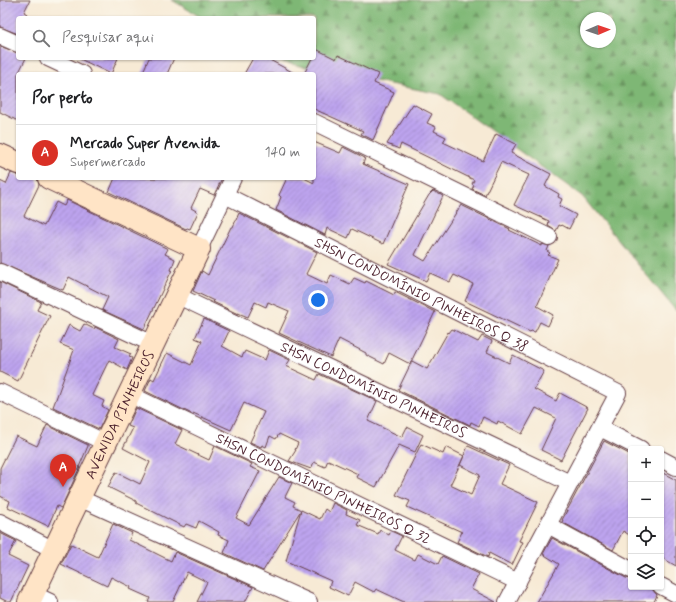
<!DOCTYPE html>
<html lang="pt">
<head>
<meta charset="utf-8">
<style>
	:root { --surface:#fff; --page:#f6f6f6; --text:#202124; --muted:#757577; --line:#e0e0e0; --accent:#d93025 }
	body { margin:0; font-family:Mynerve,sans-serif; background:var(--page); color:var(--text) }
	.controls { position:absolute; right:12px; bottom:12px; display:grid; overflow:hidden; border-radius:4px; box-shadow:0 1px 3px #0004 }
	.controls button { width:36px; height:36px; display:grid; place-items:center; padding:0; border:0; border-bottom:1px solid var(--line); background:var(--surface); color:var(--text); font:20px sans-serif }
	.compass { position:absolute; left:580px; top:12px; width:36px; height:36px; border-radius:50%; background:var(--surface); box-shadow:0 1px 3px #0004; rotate:88deg }
	.you { position:absolute; left:318px; top:300px; width:14px; height:14px; margin:-10px; border:3px solid #fff; border-radius:50%; background:#1a73e8; box-shadow:0 0 0 6px #1a73e833 }
	.badge { display:grid; place-items:center; width:26px; height:26px; border-radius:50%; background:var(--accent); color:#fff; font-size:13px; font-weight:700 }
	.pin { position:absolute; translate:-50% -33px; filter:drop-shadow(0 1px 2px #0008) }
	.pin::after { content:''; position:absolute; top:21px; width:14px; height:12px; background:inherit; clip-path:polygon(0 0,100% 0,50% 100%) }
	.list { margin:0; padding:0; list-style:none }
	h2 { display:flex; justify-content:space-between; align-items:center; height:52px; margin:0; padding:0 16px; font-size:17px }
	h2 small { font-size:13px; font-weight:400; color:var(--muted) }
	.list li { display:grid; grid-template-columns:26px 1fr auto; gap:12px; align-items:center; box-sizing:border-box; height:56px; padding:0 16px; border-top:1px solid var(--line) }
	.list b { display:block; font-size:15px; white-space:nowrap }
	.list p { margin:0; font-size:13px; white-space:nowrap; color:var(--muted) }
	.list em { font-size:13px; font-style:normal; color:var(--muted) }
	.icon { flex:none; width:22px; height:22px; fill:none; stroke:currentColor; stroke-width:2; stroke-linecap:round; stroke-linejoin:round }
	.map { position:relative; flex:none; width:676px; height:602px; overflow:hidden }
	.search { position:absolute; background:var(--surface); box-shadow:0 1px 3px #0004; left:16px; top:16px; width:300px; height:44px; display:flex; align-items:center; gap:10px; box-sizing:border-box; padding:0 14px; border-radius:4px; color:var(--muted); font-size:15px }
	.panel { position:absolute; background:var(--surface); box-shadow:0 1px 3px #0004; left:16px; top:72px; width:300px; height:108px; border-radius:4px }
	.map>svg:first-child { display:block }
	.forest { fill:url(#forest-firs); stroke:#646b50; fill-rule:evenodd }
	.building { fill:url(#building-hatch) }
	.lines { fill:none; stroke-linecap:round; stroke-linejoin:round }
	.street-casing { stroke:#643d44; stroke-width:18 }
	.secondary-casing { stroke:#643d44; stroke-width:24 }
	.street { stroke:#fff; stroke-width:16 }
	.secondary { stroke:#ffe4c6; stroke-width:22 }
	.labels { text-anchor:middle; stroke-width:4; stroke-linejoin:round; paint-order:stroke }
	.street-label { font-size:14px; fill:#4a1f2b; stroke:#fbf7ec }
</style>
</head>
<body>
<div class="map">
<svg width="676" height="602" viewBox="0 0 676 602">
	<defs>
		<pattern id="forest-firs" width="22" height="20" patternUnits="userSpaceOnUse"><rect width="22" height="20" fill="#7eb774"/><path d="M5 1l3.5 6h-7zM16 11l3.5 6h-7z" fill="#69945f"/></pattern>
		<pattern id="building-hatch" width="6" height="6" patternUnits="userSpaceOnUse"><rect width="6" height="6" fill="#bda4ef"/><path d="M-1 1l2-2M0 6l6-6M5 7l2-2" fill="none" stroke="#9c85c2"/></pattern>
	</defs>
	<rect width="100%" height="100%" fill="#fbf7ec"/>
	<filter id="ink" filterUnits="userSpaceOnUse"><feTurbulence type="fractalNoise" baseFrequency=".025" numOctaves="2"/><feDisplacementMap in="SourceGraphic" scale="8" xChannelSelector="R" yChannelSelector="G"/><feConvolveMatrix kernelMatrix="1 2 1 2 8 2 1 2 1" color-interpolation-filters="sRGB"/></filter>
	<filter id="wash" filterUnits="userSpaceOnUse"><feTurbulence type="fractalNoise" baseFrequency=".012" numOctaves="4" result="noise"/><feDisplacementMap in="SourceGraphic" scale="16" xChannelSelector="R" yChannelSelector="G"/><feGaussianBlur stdDeviation="0.9" result="paint"/><feColorMatrix in="noise" values="0 0 0 0 0 0 0 0 0 0 0 0 0 0 0 0 0 1.4 0 .05"/><feComposite in="paint" operator="in"/></filter>
	<g filter="url(#wash)">
		<rect width="100%" height="100%" fill="#f7ead5"/>
		<!-- forest -->
		<path class="forest" d="M172,0H676V311L582,196L440,94L271,60L268,58H314V18H202ZM586,18H610V42H586Z"/>
		<g id="blocks">
			<!-- building -->
			<g class="building">
				<polygon points="0,0 30,0 24,12 27,14 24,18 18,18 18,34 0,27"/>
				<polygon points="0,46 18,53 18,58 26,58 18,74 18,121 0,112"/>
				<polygon points="316,49 336,59 338,55 378,74 374,83 394,92 373,140 361,134 363,131 314,109 314,74 304,74 312,58 314,58 314,53"/>
				<polygon points="78,58 118,58 111,74"/>
				<polygon points="149,58 174,58 167,74 142,74"/>
				<polygon points="253,58 266,58 296,74 244,74"/>
				<polygon points="413,104 432,114 427,123 436,127 434,131 446,137 443,142 483,161 496,134 516,144 511,153 551,174 545,186 559,194 558,197 562,199 559,206 576,215 569,229 562,225 561,226 559,225 556,231 548,226 549,221 514,205 529,175 501,162 485,195 472,189 474,185 472,184 474,180 401,144 399,149 387,144"/>
				<polygon points="314,142 340,153 343,147 365,158 363,164 409,184 383,244 352,229 348,238 327,228 325,235 276,210 281,197 279,195 287,178 304,178 314,183"/>
				<polygon points="11,173 18,175 18,178 37,178 39,185 24,216 44,226 56,202 64,206 67,200 168,249 165,254 175,259 171,270 172,270 144,329 102,310 108,297 69,277 63,290 0,263 0,181 6,184"/>
				<polygon points="115,178 222,178 214,195 200,189 191,208 198,212 190,229 187,228 186,229 111,193 109,192"/>
				<polygon points="433,191 443,196 415,255 425,261 461,205 510,229 509,230 542,246 542,244 549,246 547,251 550,253 548,255 558,259 537,306 553,315 548,326 540,322 535,332 531,331 530,332 465,301 473,284 454,275 450,282 430,273 426,281 388,264 429,195"/>
				<polygon points="239,213 317,252 306,274 327,284 331,275 350,284 354,278 365,283 366,281 394,295 395,292 435,312 410,364 389,353 384,364 366,355 366,353 339,339 331,357 279,333 289,311 268,302 266,307 255,302 248,317 238,313 238,314 213,302 214,301 193,291 202,271 208,275 231,227 233,227"/>
				<polygon points="0,282 41,302 37,310 50,316 18,381 0,372"/>
				<polygon points="204,319 229,331 222,346 242,357 245,351 265,360 269,350 290,360 286,366 316,380 319,374 377,401 368,421 402,437 407,427 423,435 415,452 399,445 376,487 356,477 358,474 328,460 325,467 314,462 311,469 289,461 296,450 295,450 298,443 279,434 276,439 270,436 266,447 262,445 261,447 250,442 264,412 244,403 231,430 193,413 192,414 145,391 151,378 154,380 167,353 191,365 202,341 195,338"/>
				<polygon points="84,324 94,329 95,327 119,339 115,347 131,354 129,357 132,358 127,370 109,360 92,395 104,401 102,406 108,410 99,429 53,407 74,350 60,344 69,325 80,331"/>
				<polygon points="452,329 478,342 482,336 492,341 487,352 509,363 513,355 544,371 534,389 556,401 560,393 588,408 561,460 541,450 556,418 536,408 522,434 498,421 497,424 483,417 479,426 471,422 470,425 398,390 412,361 427,369 448,332 449,333"/>
				<polygon points="136,408 182,430 175,444 209,460 215,446 252,464 250,467 260,471 236,518 249,525 279,477 292,483 285,497 295,502 293,506 301,510 263,571 224,553 229,540 218,535 219,532 199,521 196,528 186,524 184,527 136,503 136,501 108,487 116,472 140,484 150,462 123,448 133,428 128,426"/>
				<polygon points="47,425 88,445 88,446 79,467 80,467 61,508 57,506 48,526 8,507 10,501 0,496 0,468 16,436 37,446"/>
				<polygon points="604,441 631,455 631,536 623,531 613,550 562,522 563,520 562,520"/>
				<polygon points="421,444 443,454 446,447 464,456 450,485 471,495 480,475 460,465 468,446 509,465 500,484 538,502 519,541 523,542 512,565 489,553 488,557 457,542 462,532 407,507 410,501 396,495"/>
				<polygon points="661,472 676,480 676,566 661,557"/>
				<polygon points="333,503 347,510 346,514 360,520 357,525 378,534 380,530 389,535 391,531 402,536 395,550 415,560 418,554 438,564 442,556 479,574 471,589 496,602 404,602 376,589 374,592 355,582 348,596 329,587 331,581 286,561 301,510 320,519 325,509 329,512"/>
				<polygon points="113,524 132,533 129,540 171,561 175,552 253,587 245,602 197,602 207,582 187,572 173,602 148,602 150,598 130,589 131,587 111,577 107,586 61,564 71,544 98,557"/>
				<polygon points="0,533 16,541 8,556 28,566 11,602 8,602 0,598"/>
				<polygon points="552,538 626,578 631,579 631,587 648,587 652,589 657,595 654,602 537,602 559,564 543,554"/>
			</g>
		</g>
	</g>
	<g filter="url(#ink)">
		<use href="#blocks" fill-opacity="0" stroke="#643d44" stroke-width="1"/>
		<g class="lines">
			<defs>
				<g id="street">
					<polyline points="0,36 18,44"/>
					<polyline points="48,58 82,74"/>
					<polyline points="314,122 549,237"/>
					<path id="s1" d="M225,195L618,393L507,602"/>
					<polyline points="199,249 233,178"/>
					<polyline points="0,272 153,344"/>
					<path id="s2" d="M176,295L570,483"/>
					<polyline points="0,392 106,443"/>
					<path id="s3" d="M129,394L518,582"/>
					<polyline points="600,428 641,449"/>
					<polyline points="661,459 676,467"/>
					<polyline points="79,498 309,602"/>
					<polyline points="0,522 54,550"/>
					<polyline points="548,525 631,570"/>
					<polyline points="661,586 676,594"/>
					<polyline points="33,594 50,602"/>
				</g>
				<g id="secondary">
					<polyline points="0,155 18,163"/>
					<path id="s4" d="M29,602L199,249L49,178"/>
				</g>
			</defs>
			<!-- street casing -->
			<use href="#street" class="street-casing"/>
			<!-- secondary casing -->
			<use href="#secondary" class="secondary-casing"/>
			<!-- street -->
			<use href="#street" class="street"/>
			<!-- secondary -->
			<use href="#secondary" class="secondary"/>
		</g>
	</g>
	<g class="labels">
		<!-- street labels -->
		<g class="street-label">
			<text dy="5" stroke="none"><textPath href="#s1" startOffset="220">SHSN CONDOMÍNIO PINHEIROS Q 38</textPath></text>
			<text dy="5" stroke="none"><textPath href="#s2" startOffset="219">SHSN CONDOMÍNIO PINHEIROS</textPath></text>
			<text dy="5" stroke="none"><textPath href="#s4" startOffset="208">AVENIDA PINHEIROS</textPath></text>
			<text dy="5" stroke="none"><textPath href="#s3" startOffset="216">SHSN CONDOMÍNIO PINHEIROS Q 32</textPath></text>
		</g>
	</g>
</svg>
<div class="controls">
<button>+</button>
<button>−</button>
<button><svg class="icon" aria-label="locate" viewBox="0 0 24 24"><circle cx="12" cy="12" r="6"/><path d="M12 2v4M12 18v4M2 12h4M18 12h4"/></svg></button>
<button><svg class="icon" aria-label="layers" viewBox="0 0 24 24"><path d="M12 4l9 5-9 5-9-5zM3 14l9 5 9-5"/></svg></button>
</div>
<svg class="compass" viewBox="-18 -18 36 36"><path d="M0-13l5 13h-10z" fill="#e53935"/><path d="M0 13l5-13h-10z" fill="#757577"/></svg>
<div class="you"></div>
<div class="pin badge" style="left:63px;top:487px">A</div>
<div class="search"><svg class="icon" aria-label="search" viewBox="0 0 24 24"><circle cx="10" cy="10" r="6"/><path d="M15 15l6 6"/></svg>Pesquisar aqui</div>
<section class="panel">
<h2>Por perto<small></small></h2>
<ul class="list">
<li><span class="badge">A</span><div><b>Mercado Super Avenida</b><p>Supermercado</p></div><em>140 m</em></li>
</ul>
</section>
</div>
</body>
</html>
